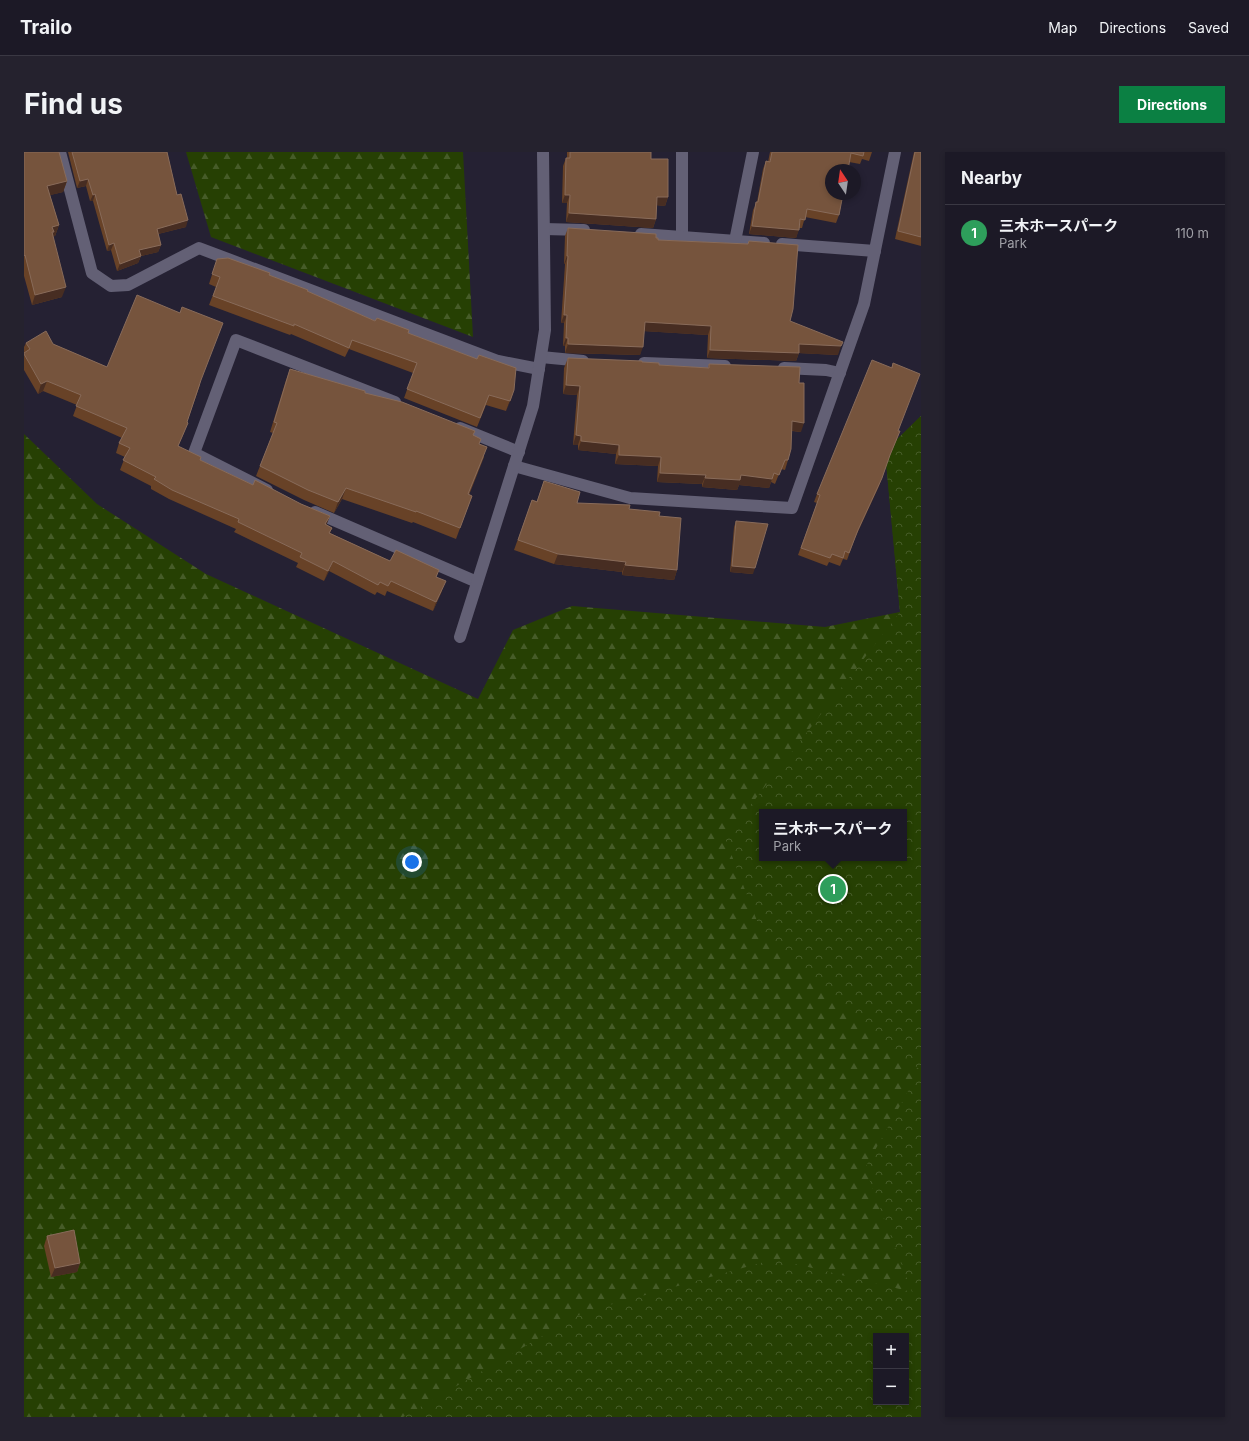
<!DOCTYPE html>
<html lang="en">
<head>
<meta charset="utf-8">
<style>
	:root { --surface:#1c1926; --page:#25222e; --text:#f1f3f6; --muted:#a0a0a7; --line:#3a3843; --accent:#0b8043 }
	body { margin:0; font-family:Inter,"Noto Sans JP",sans-serif; background:var(--page); color:var(--text) }
	.controls { position:absolute; right:12px; bottom:12px; display:grid; overflow:hidden; border-radius:0px; box-shadow:0 2px 6px #0003 }
	.controls button { width:36px; height:36px; display:grid; place-items:center; padding:0; border:0; border-bottom:1px solid var(--line); background:var(--surface); color:var(--text); font:20px sans-serif }
	.compass { position:absolute; left:801px; top:12px; width:36px; height:36px; border-radius:50%; background:var(--surface); box-shadow:0 2px 6px #0003; rotate:347deg }
	.you { position:absolute; left:388px; top:710px; width:14px; height:14px; margin:-10px; border:3px solid #fff; border-radius:50%; background:#1a73e8; box-shadow:0 0 0 6px #1a73e833 }
	.badge { display:grid; place-items:center; width:26px; height:26px; border-radius:50%; background:var(--accent); color:#fff; font-size:13px; font-weight:700 }
	.pin { position:absolute; translate:-50% -50%; border:2px solid #fff; box-shadow:0 1px 4px #0006 }
	.popup { position:absolute; left:735px; top:657px; width:148px; height:52px; box-sizing:border-box; display:grid; place-content:center; border-radius:0px; background:var(--surface); filter:drop-shadow(0 1px 3px #0005); font-size:13px; white-space:nowrap; color:var(--muted) }
	.popup b { font-size:15px; color:var(--text) }
	.popup::after { content:''; position:absolute; left:50%; top:100%; margin-left:-8px; border:8px solid transparent; border-top-color:var(--surface) }
	.list { margin:0; padding:0; list-style:none }
	h2 { display:flex; justify-content:space-between; align-items:center; height:52px; margin:0; padding:0 16px; font-size:17px }
	h2 small { font-size:13px; font-weight:400; color:var(--muted) }
	.list li { display:grid; grid-template-columns:26px 1fr auto; gap:12px; align-items:center; box-sizing:border-box; height:56px; padding:0 16px; border-top:1px solid var(--line) }
	.list b { display:block; font-size:15px; white-space:nowrap }
	.list p { margin:0; font-size:13px; white-space:nowrap; color:var(--muted) }
	.list em { font-size:13px; font-style:normal; color:var(--muted) }
	.map { position:relative; flex:none; width:897px; height:1265px; overflow:hidden; border-radius:0px }
	header { display:flex; align-items:center; gap:24px; box-sizing:border-box; height:56px; padding:0 20px; background:var(--surface); border-bottom:1px solid var(--line) }
	header strong { font-size:19px }
	nav { display:flex; gap:22px; margin-inline-start:auto; font-size:14px }
	.intro { display:flex; align-items:center; justify-content:space-between; box-sizing:border-box; height:96px; padding:0 24px }
	h1 { margin:0; font-size:28px }
	.button { padding:10px 18px; border-radius:0px; background:var(--accent); color:#fff; font-size:14px; font-weight:700 }
	main { display:flex; gap:24px; padding:0 24px }
	aside { flex:1; background:var(--surface); border-radius:0px; box-shadow:0 2px 6px #0003 }
	.map>svg:first-child { display:block }
	.forest { fill:url(#forest-firs); fill-rule:evenodd }
	.park { fill:url(#park-crowns); fill-rule:evenodd }
	.lines { fill:none; stroke-linecap:round; stroke-linejoin:round }
	.minor { stroke:#636075; stroke-width:12 }
	.wall { fill:#684227 }
	.shaded-wall { fill:#472d22 }
	.building { fill:#76543d; stroke:#886b5a }
</style>
</head>
<body>
<header>
<strong>Trailo</strong>
<nav><a>Map</a><a>Directions</a><a>Saved</a></nav>
</header>
<div class="intro"><h1>Find us</h1><a class="button">Directions</a></div>
<main>
<div class="map">
<svg width="897" height="1265" viewBox="0 0 897 1265">
	<defs>
		<pattern id="forest-firs" width="22" height="20" patternUnits="userSpaceOnUse"><rect width="22" height="20" fill="#264003"/><path d="M5 1l3.5 6h-7zM16 11l3.5 6h-7z" fill="#465c28"/></pattern>
		<pattern id="park-crowns" width="20" height="18" patternUnits="userSpaceOnUse"><rect width="20" height="18" fill="#264003"/><path d="M2 6a3 3 0 1 1 6 0M12 15a3 3 0 1 1 6 0" fill="none" stroke="#465c28"/></pattern>
	</defs>
	<rect width="100%" height="100%" fill="#252133"/>
	<!-- forest -->
	<g class="forest">
		<polygon points="162,0 439,0 449,185 187,85"/>
		<path d="M897,264V1265H0V282L73,352L182,422L454,547L489,478L548,454L801,475L876,460L861,299ZM738,660H880V706H738ZM852,1184H882V1250H852Z"/>
	</g>
	<!-- park -->
	<path class="park" d="M897,264V1265H379L560,1160L751,1107L888,1140L841,1016L896,918L740,787L701,686L876,460L861,299ZM738,660H880V706H738ZM852,1184H882V1250H852Z"/>
	<g class="lines">
		<!-- minor -->
		<g class="minor">
			<polyline points="36,0 68,121 87,134 104,133 175,96 474,209 515,217"/>
			<polyline points="658,0 658,85"/>
			<polyline points="520,77 560,78"/>
			<polyline points="617,82 740,91"/>
			<polyline points="711,89 729,0"/>
			<polyline points="758,92 851,99"/>
			<polyline points="517,205 559,209"/>
			<polyline points="620,211 701,214"/>
			<polyline points="760,216 802,218 816,221"/>
			<polyline points="436,276 495,300"/>
			<polyline points="490,314 606,346 768,356 840,152 871,0"/>
			<polyline points="243,338 170,301 212,188 371,250"/>
			<polyline points="291,360 453,430"/>
			<polyline points="436,485 509,254 521,178 519,0"/>
		</g>
	</g>
	<!-- wall -->
	<g class="wall">
		<polygon points="0,0 43,29 39,40 26,43 35,73 31,84 29,84 38,145 8,153 0,124"/>
		<polygon points="44,0 143,0 153,43 162,75 134,82 137,93 134,100 117,104 114,111 93,119 87,98 83,99 69,49 66,49 62,34 53,36"/>
		<polygon points="543,0 627,0 627,7 644,45 641,54 632,53 632,67 629,76 542,70 543,51 538,51 539,14 542,6 543,6"/>
		<polygon points="746,0 848,0 845,9 838,7 836,12 825,10 815,63 812,71 781,65 778,76 775,76 772,86 725,82 729,58 733,50 739,17 742,9 744,10"/>
		<polygon points="890,0 897,0 897,94 871,87"/>
		<polygon points="544,76 632,86 634,88 724,92 725,89 766,169 814,203 775,201 772,209 683,206 684,183 620,179 616,203 541,201 541,194 539,194 540,171 537,171 541,112 540,112 541,84"/>
		<polygon points="193,107 245,123 351,169 384,181 490,238 482,259 462,253 453,275 380,246 389,221 325,197 321,205 267,182 266,183 185,153 192,135 185,132"/>
		<polygon points="2,191 29,192 83,215 176,233 163,270 160,281 154,294 176,308 229,333 277,352 306,364 302,373 308,376 306,381 366,409 415,418 412,425 418,439 409,459 363,439 361,444 353,440 351,443 305,419 300,429 272,415 274,411 210,380 212,377 145,347 127,337 127,334 96,318 101,305 92,301 95,291 98,286 49,264 53,253 19,239 14,242 0,218 0,195"/>
		<polygon points="544,206 618,210 635,213 684,216 685,212 775,231 777,280 768,279 764,308 761,318 757,317 751,332 747,330 745,336 715,333 713,338 678,335 678,332 633,330 634,314 591,312 592,302 554,298 554,293 549,293 553,243 539,242 540,216"/>
		<polygon points="869,211 874,279 873,287 864,308 855,334 831,386 823,408 819,407 816,414 805,410 803,414 774,403 793,351 790,350 793,342 867,216"/>
		<polygon points="266,217 341,241 449,284 455,292 460,305 445,343 448,344 432,387 389,370 388,371 318,347 310,361 280,348 232,324 249,281 246,280 262,228"/>
		<polygon points="520,329 553,351 605,357 635,364 653,418 650,428 598,423 598,420 530,412 490,398 508,348 513,349"/>
		<polygon points="712,369 729,422 706,420 710,375"/>
		<polygon points="23,1084 56,1111 53,1120 27,1125 20,1094"/>
	</g>
	<!-- shaded-wall -->
	<g class="shaded-wall">
		<polygon points="64,27 62,34 53,36 56,29"/>
		<polygon points="43,29 39,40 19,45 23,34"/>
		<polygon points="71,42 69,49 66,49 69,43"/>
		<polygon points="541,43 546,43 543,51 538,51"/>
		<polygon points="633,45 644,45 641,54 630,53"/>
		<polygon points="545,61 632,67 629,76 542,70"/>
		<polygon points="164,68 162,75 130,83 133,77"/>
		<polygon points="35,73 31,84 28,85 28,75"/>
		<polygon points="728,74 775,78 772,86 725,82"/>
		<polygon points="90,91 87,98 83,99 85,93"/>
		<polygon points="137,93 134,100 113,105 115,98"/>
		<polygon points="117,104 114,111 93,119 96,112"/>
		<polygon points="543,104 544,104 541,112 540,112"/>
		<polygon points="42,135 38,145 8,153 11,143"/>
		<polygon points="540,163 543,163 540,171 537,171"/>
		<polygon points="621,170 687,174 684,183 618,179"/>
		<polygon points="542,186 544,186 541,194 539,194"/>
		<polygon points="544,192 619,195 616,203 541,201"/>
		<polygon points="775,192 817,194 814,203 772,201"/>
		<polygon points="686,198 775,201 772,209 683,206"/>
		<polygon points="23,229 19,239 14,242 17,232"/>
		<polygon points="542,233 556,234 553,243 539,242"/>
		<polygon points="490,238 487,248 482,259 486,249"/>
		<polygon points="768,269 780,271 777,280 764,278"/>
		<polygon points="552,283 557,284 554,293 549,293"/>
		<polygon points="557,289 595,293 592,302 554,298"/>
		<polygon points="595,303 637,305 634,314 591,312"/>
		<polygon points="636,321 682,323 678,332 633,330"/>
		<polygon points="750,321 745,336 715,333 713,338 678,335 681,326"/>
		<polygon points="858,326 855,334 831,386 834,378"/>
		<polygon points="322,336 318,347 310,361 314,350"/>
		<polygon points="306,364 302,374 301,372"/>
		<polygon points="534,402 602,410 598,420 530,412"/>
		<polygon points="309,409 305,419 300,429 304,419"/>
		<polygon points="601,413 653,418 650,428 598,423"/>
		<polygon points="708,414 731,416 729,422 706,420"/>
		<polygon points="422,429 418,439 409,459 412,450"/>
		<polygon points="56,1111 53,1120 27,1125 31,1116"/>
	</g>
	<!-- building -->
	<g class="building">
		<polygon points="0,0 35,0 43,29 23,34 35,73 28,75 30,80 28,80 42,135 11,143 1,103 0,104"/>
		<polygon points="48,0 143,0 153,43 157,42 164,68 133,77 137,93 115,98 117,104 96,112 90,91 85,93 71,42 69,43 64,27 56,29"/>
		<polygon points="546,0 627,0 627,7 644,7 644,45 633,45 632,67 545,61 546,43 541,43 542,6 546,6"/>
		<polygon points="748,0 840,0 839,4 827,1 824,18 807,18 807,42 819,42 815,63 783,57 781,68 776,67 775,78 728,74 732,50 734,50 742,9 746,10"/>
		<polygon points="891,0 897,0 897,85 874,79"/>
		<polygon points="544,76 632,82 632,86 634,86 634,88 724,92 725,89 774,93 769,157 766,169 819,190 817,194 775,192 775,201 686,198 687,174 621,170 619,195 544,192 544,186 542,186 543,163 540,163 544,104 543,104"/>
		<polygon points="204,106 246,121 245,123 284,138 283,139 351,169 353,166 385,178 384,181 453,207 455,203 492,216 490,238 486,249 465,243 456,266 383,237 393,211 328,188 325,196 270,172 270,174 189,144 196,125 188,122 193,107"/>
		<polygon points="113,143 156,161 158,155 199,171 177,228 163,270 164,271 154,294 177,305 176,308 229,333 231,328 277,352 306,364 301,372 308,376 305,381 366,409 372,398 415,418 412,425 422,429 412,450 367,429 364,434 356,430 354,433 309,409 304,419 276,405 278,401 214,370 215,367 148,338 130,327 132,325 99,308 106,296 95,291 103,276 52,254 57,243 23,229 17,232 0,202 0,201 6,197 2,191 22,179 29,192 83,215"/>
		<polygon points="544,206 618,209 618,210 635,211 635,213 685,216 685,212 776,215 775,231 780,231 780,271 768,269 767,297 764,308 761,308 755,323 750,321 748,327 717,323 716,328 681,326 682,323 636,321 637,305 595,303 595,293 557,289 557,284 552,283 556,234 542,233"/>
		<polygon points="848,208 868,216 869,211 896,222 874,279 876,279 866,303 858,326 834,378 825,401 821,399 819,406 808,402 806,406 777,396 796,343 793,342"/>
		<polygon points="266,217 341,239 341,241 378,250 451,279 449,283 457,287 455,292 463,295 444,342 448,344 436,376 392,359 392,360 322,336 314,350 284,338 236,314 253,271 250,270"/>
		<polygon points="520,329 556,340 553,351 606,353 605,357 636,360 635,364 657,366 653,418 601,413 602,410 534,402 494,388 508,348 513,350"/>
		<polygon points="712,369 744,372 731,416 708,414"/>
		<polygon points="50,1078 56,1111 31,1116 23,1084"/>
	</g>
</svg>
<div class="controls">
<button>+</button>
<button>−</button>
</div>
<svg class="compass" viewBox="-18 -18 36 36"><path d="M0-13l5 13h-10z" fill="#e53935"/><path d="M0 13l5-13h-10z" fill="#a0a0a7"/></svg>
<div class="you"></div>
<div class="pin badge" style="left:809px;top:737px;background:#2e9e5b">1</div>
<div class="popup"><b>三木ホースパーク</b>Park</div>
</div>
<aside>
<h2>Nearby<small></small></h2>
<ul class="list">
<li><span class="badge" style="background:#2e9e5b">1</span><div><b>三木ホースパーク</b><p>Park</p></div><em>110 m</em></li>
</ul>
</aside>
</main>
</body>
</html>
